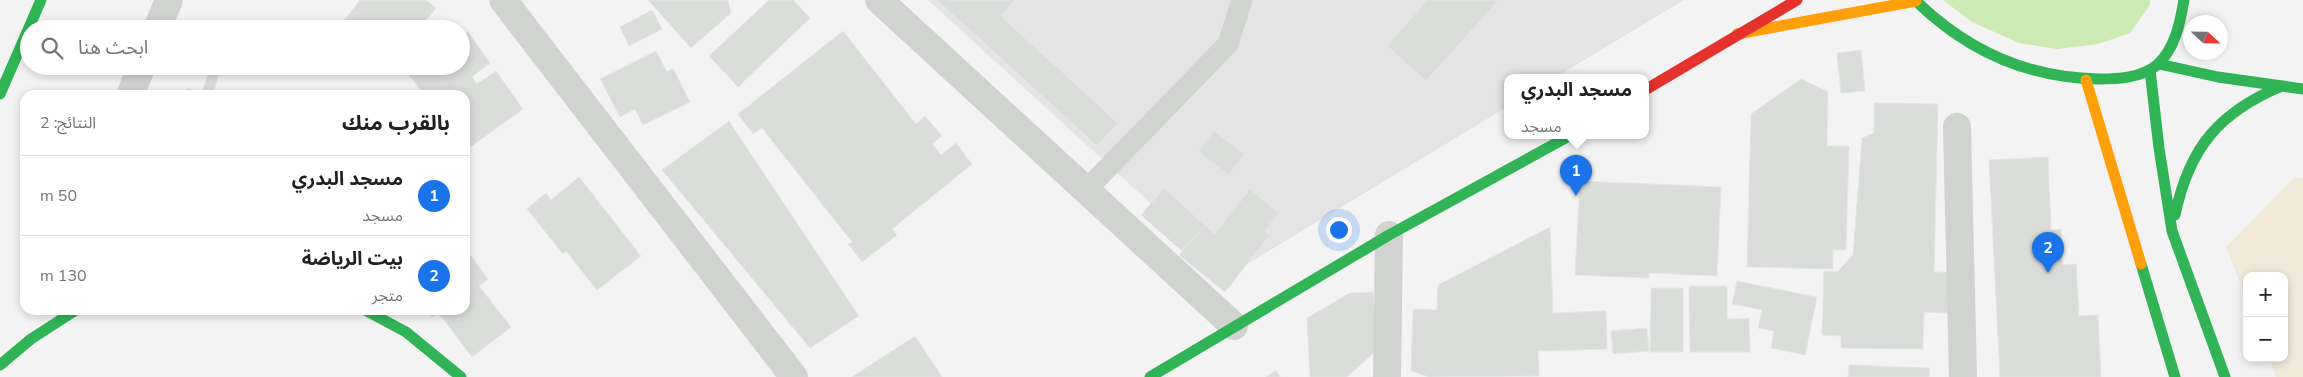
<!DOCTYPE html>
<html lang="ar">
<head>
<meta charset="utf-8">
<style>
	:root { --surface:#fff; --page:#f6f6f6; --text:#202124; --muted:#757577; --line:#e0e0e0; --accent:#1a73e8 }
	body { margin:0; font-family:"Nunito Sans","Noto Sans Arabic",sans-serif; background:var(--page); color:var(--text); direction:rtl }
	.controls { position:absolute; right:15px; bottom:15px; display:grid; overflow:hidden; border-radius:10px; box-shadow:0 2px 8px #0003 }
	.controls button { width:45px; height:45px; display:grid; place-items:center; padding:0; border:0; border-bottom:1px solid var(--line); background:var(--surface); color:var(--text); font:25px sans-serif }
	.compass { position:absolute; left:2183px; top:15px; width:45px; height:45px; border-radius:50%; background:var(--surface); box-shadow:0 2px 8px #0003; rotate:112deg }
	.you { position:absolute; left:1338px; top:229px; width:18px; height:18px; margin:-12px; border:4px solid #fff; border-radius:50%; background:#1a73e8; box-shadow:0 0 0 8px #1a73e833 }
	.badge { display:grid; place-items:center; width:32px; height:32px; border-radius:50%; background:var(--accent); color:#fff; font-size:16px; font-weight:700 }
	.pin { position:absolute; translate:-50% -41px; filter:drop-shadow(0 1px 2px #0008) }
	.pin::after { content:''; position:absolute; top:26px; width:18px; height:15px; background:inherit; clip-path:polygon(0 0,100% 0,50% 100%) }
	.popup { position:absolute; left:1504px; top:74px; width:145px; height:65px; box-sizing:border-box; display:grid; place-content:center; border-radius:10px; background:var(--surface); filter:drop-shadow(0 1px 4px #0005); font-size:16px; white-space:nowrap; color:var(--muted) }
	.popup b { font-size:19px; color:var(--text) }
	.popup::after { content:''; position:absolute; left:50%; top:100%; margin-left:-10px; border:10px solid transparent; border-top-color:var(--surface) }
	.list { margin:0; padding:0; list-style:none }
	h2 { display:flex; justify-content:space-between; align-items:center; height:65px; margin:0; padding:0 20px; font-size:21px }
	h2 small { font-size:16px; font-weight:400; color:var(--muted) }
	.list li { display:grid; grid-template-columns:32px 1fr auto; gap:15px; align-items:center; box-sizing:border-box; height:80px; padding:0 20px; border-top:1px solid var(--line) }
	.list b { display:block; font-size:19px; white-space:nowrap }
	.list p { margin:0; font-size:16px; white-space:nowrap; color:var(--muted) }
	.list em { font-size:16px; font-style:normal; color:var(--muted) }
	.icon { flex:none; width:28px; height:28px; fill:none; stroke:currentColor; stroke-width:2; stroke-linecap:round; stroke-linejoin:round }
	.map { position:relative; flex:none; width:2303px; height:377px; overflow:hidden; direction:ltr }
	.search { position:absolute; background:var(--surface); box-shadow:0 2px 8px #0003; left:20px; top:20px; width:450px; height:55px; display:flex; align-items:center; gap:12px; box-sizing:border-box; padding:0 18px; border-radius:28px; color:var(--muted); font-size:19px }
	.panel { position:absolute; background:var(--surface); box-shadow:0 2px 8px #0003; left:20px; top:90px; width:450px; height:225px; border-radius:15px; direction:rtl }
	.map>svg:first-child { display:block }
	.education { fill:#e5e4e5 }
	.green { fill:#f0e9da }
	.water { fill:#cceab2 }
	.building { fill:#d9dcd9; stroke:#e4e6e5 }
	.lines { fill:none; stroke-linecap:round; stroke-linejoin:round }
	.lane { stroke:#d0d3cf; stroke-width:21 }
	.street { stroke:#d0d3cf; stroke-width:28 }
	.fast { stroke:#30b455; stroke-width:11 }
	.slow { stroke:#ff9f0a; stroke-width:11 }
	.jam { stroke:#e5322d; stroke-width:11 }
</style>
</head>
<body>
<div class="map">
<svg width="2303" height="377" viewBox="0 0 2303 377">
	<rect width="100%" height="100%" fill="#f3f3f3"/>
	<!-- education -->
	<polygon class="education" points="928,0 1684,0 1556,77 1507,77 1507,107 1229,275"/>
	<!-- green -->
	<polygon class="green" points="2294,178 2303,178 2303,377 2276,377 2269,358 2284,358 2284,276 2247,276 2247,300 2226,247"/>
	<!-- water -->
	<polygon class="water" points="1943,0 2150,0 2150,5 2130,33 2098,44 2057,49 2019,43 1972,22"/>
	<!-- building -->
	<g class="building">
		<polygon points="360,0 426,0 436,8 419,29 343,29 340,26"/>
		<polygon points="648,0 728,0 731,13 691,48"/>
		<polygon points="769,0 793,0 810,18 738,87 709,56"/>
		<polygon points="937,0 1015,0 1001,16 1118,123 1097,146"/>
		<polygon points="1427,0 1499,0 1426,81 1387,46"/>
		<polygon points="652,10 662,29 629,46 620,27"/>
		<polygon points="843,31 916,124 925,116 942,136 932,144 941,155 956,143 972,164 892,229 897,235 862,262 848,244 852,242 762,128 753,134 738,114"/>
		<polygon points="468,32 490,63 472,77 477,84 496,71 523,109 465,151 465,95 424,95 409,75 421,66 461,66 461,37"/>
		<polygon points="1861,50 1865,91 1841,93 1837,53"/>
		<polygon points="656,51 667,72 673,68 690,102 643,125 635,109 620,117 600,79"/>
		<polygon points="210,66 221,66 213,95 185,95 187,88 202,93"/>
		<polygon points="1801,79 1828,92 1827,146 1849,146 1846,250 1833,250 1833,269 1747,267 1751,114"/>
		<polygon points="1874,103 1938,104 1934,272 1949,272 1949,313 1924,312 1923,349 1841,348 1841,336 1822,335 1824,271 1837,272 1853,255 1862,138 1874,133"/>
		<polygon points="729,121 859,316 810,348 662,170"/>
		<polygon points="1214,131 1244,154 1229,175 1198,151"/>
		<polygon points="2048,157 2051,230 2061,229 2063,265 2076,264 2079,316 2098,315 2101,377 2000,377 1989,160"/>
		<polygon points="579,177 641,256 597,290 566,251 563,254 527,209 546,193 551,200"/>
		<polygon points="1580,181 1721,187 1717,276 1649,273 1649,278 1575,275"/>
		<polygon points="1164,188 1205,225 1182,251 1141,215"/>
		<polygon points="1250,189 1279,213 1265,231 1270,235 1225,292 1179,255 1205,225 1215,234"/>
		<polygon points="1550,227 1553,313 1606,311 1607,349 1538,351 1539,376 1429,377 1411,371 1413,309 1437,310 1438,285"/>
		<polygon points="468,252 488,279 479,286 511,327 472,357 438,312 432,317 427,310 465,310 465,254"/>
		<polygon points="1737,281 1817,297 1805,355 1771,348 1774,331 1758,328 1762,310 1732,304"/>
		<polygon points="1689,286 1727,286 1727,319 1749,318 1750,352 1690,352"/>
		<polygon points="1651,288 1683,288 1683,352 1650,352"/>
		<polygon points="1373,292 1377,350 1347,377 1310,377 1307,318 1350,293"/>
		<polygon points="1647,328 1649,351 1613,354 1611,331"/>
		<polygon points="915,336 942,377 852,377"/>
		<polygon points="1849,365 1930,368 1929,377 1848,377"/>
		<polygon points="1276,370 1280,377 1266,377"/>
	</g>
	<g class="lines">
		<!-- lane -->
		<polyline class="lane" points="1086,190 1228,44 1242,0"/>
		<!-- street -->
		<g class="street">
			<polyline points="503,0 794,377"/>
			<polyline points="879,0 1234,326"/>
			<polyline points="157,29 169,0"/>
			<polyline points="130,95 142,66"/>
			<polyline points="1957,127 1963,377"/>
			<polyline points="1387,377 1389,235"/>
		</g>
		<!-- fast -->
		<g class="fast">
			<path d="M1915,0C1966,50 2027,78 2099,79C2118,79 2141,78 2157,65C2175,49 2180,23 2184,0"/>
			<polyline points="2159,64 2218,77 2303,89"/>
			<polyline points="2150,70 2159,148 2172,231 2225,377"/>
			<polyline points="0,94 41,0"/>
			<path d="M2175,215C2189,148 2219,112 2282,86"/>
			<polyline points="2141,264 2175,377"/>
			<polyline points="365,310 406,332 461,377"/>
			<polyline points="0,365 31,339 76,310"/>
			<polyline points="1150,377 1389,235 1571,135"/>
		</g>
		<!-- slow -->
		<g class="slow">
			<polyline points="1737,34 1916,1"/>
			<polyline points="2086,80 2141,264"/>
		</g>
		<!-- jam -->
		<polyline class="jam" points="1645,90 1797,0"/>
	</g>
</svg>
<div class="controls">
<button>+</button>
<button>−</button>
</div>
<svg class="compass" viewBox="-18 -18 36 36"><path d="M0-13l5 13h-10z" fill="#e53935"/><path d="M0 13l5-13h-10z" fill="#757577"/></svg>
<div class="you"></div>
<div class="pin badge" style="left:1576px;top:196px">1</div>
<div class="popup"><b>مسجد البدري</b>مسجد</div>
<div class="pin badge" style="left:2048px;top:273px">2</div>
<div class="search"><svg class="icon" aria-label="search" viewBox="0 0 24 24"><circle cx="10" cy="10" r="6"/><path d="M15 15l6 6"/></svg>ابحث هنا</div>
<section class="panel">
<h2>بالقرب منك<small>النتائج: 2</small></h2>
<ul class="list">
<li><span class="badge">1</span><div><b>مسجد البدري</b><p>مسجد</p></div><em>50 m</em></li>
<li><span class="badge">2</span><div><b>بيت الرياضة</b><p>متجر</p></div><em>130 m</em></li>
</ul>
</section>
</div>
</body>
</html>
